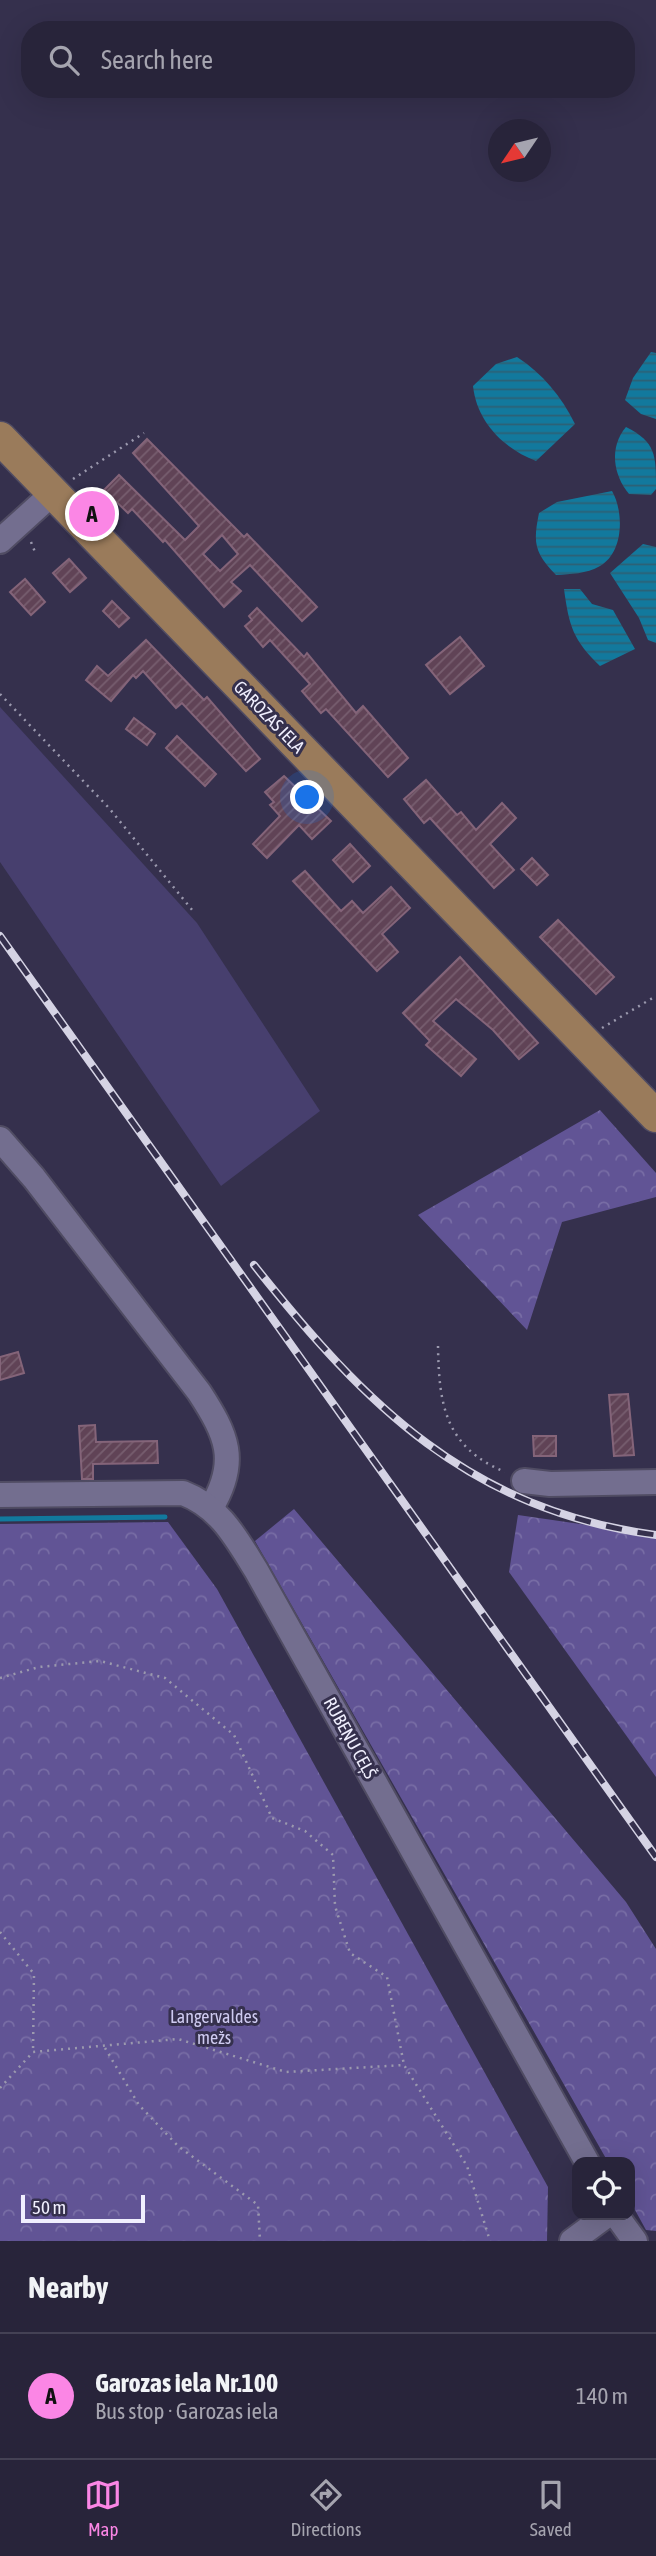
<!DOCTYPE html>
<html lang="en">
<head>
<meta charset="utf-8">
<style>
	:root { --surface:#28243a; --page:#343045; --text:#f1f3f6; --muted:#a5a4af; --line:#444154; --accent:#fb86e5 }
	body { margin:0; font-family:"Asap Condensed",sans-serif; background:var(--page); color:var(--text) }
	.controls { position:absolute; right:21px; bottom:21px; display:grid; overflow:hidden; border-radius:14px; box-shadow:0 7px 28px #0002 }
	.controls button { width:63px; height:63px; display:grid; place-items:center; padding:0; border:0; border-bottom:2px solid var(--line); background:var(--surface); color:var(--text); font:35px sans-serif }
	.compass { position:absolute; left:488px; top:119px; width:63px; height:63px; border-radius:50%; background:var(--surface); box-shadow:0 7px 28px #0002; rotate:235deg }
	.scale { position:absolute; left:21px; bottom:18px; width:124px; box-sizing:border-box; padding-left:7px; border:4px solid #f0effe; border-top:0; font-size:19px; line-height:24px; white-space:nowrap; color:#f0effe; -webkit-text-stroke:5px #35304d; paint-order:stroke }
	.you { position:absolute; left:308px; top:798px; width:24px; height:24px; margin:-18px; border:5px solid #fff; border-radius:50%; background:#1a73e8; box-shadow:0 0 0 10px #1a73e833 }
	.badge { display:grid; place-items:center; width:46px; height:46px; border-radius:50%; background:var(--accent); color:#111; font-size:23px; font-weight:700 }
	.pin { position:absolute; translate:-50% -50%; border:4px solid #fff; box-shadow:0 2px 7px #0006 }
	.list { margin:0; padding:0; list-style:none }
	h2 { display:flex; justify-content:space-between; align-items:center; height:91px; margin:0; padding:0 28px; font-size:30px }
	h2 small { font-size:23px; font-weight:400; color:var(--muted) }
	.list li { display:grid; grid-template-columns:46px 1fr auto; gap:21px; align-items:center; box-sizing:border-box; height:126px; padding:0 28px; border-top:2px solid var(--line) }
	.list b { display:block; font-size:26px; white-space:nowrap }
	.list p { margin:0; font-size:23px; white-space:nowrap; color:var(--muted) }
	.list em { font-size:23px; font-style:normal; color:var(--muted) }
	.icon { flex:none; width:38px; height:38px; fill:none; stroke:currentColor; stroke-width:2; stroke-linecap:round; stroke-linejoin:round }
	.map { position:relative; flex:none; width:656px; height:2241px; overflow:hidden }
	.search { position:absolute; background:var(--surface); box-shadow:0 7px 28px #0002; left:21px; right:21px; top:21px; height:77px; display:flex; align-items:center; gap:18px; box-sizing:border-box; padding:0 24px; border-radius:28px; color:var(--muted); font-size:26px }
	.sheet { height:217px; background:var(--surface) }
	nav { display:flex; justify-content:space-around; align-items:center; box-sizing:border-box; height:98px; border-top:2px solid var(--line); background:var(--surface); font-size:19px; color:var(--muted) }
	nav a { display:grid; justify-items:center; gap:4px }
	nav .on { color:var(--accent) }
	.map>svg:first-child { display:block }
	.forest { fill:url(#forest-crowns) }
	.garden { fill:#473f6e }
	.water { fill:url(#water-rules) }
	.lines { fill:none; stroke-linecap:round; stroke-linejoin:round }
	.stream { stroke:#12799d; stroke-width:5 }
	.building { fill:url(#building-hatch); stroke:#846479; stroke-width:2; fill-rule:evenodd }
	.minor-casing { stroke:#504c63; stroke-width:28 }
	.major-casing { stroke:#504c63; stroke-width:35 }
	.path { stroke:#9b99ae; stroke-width:2.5; stroke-dasharray:2 5; stroke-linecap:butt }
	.minor { stroke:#736e8f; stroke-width:24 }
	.major { stroke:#9a7b5b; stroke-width:32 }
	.rail-casing { stroke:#d5d3e4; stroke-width:8 }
	.rail { stroke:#35304d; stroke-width:5; stroke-dasharray:16; stroke-linecap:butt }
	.labels { text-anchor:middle; stroke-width:6; stroke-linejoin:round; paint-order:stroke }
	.street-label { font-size:18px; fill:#f0effe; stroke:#35304d }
	.park-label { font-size:18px; fill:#cfcbf1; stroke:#35304d }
</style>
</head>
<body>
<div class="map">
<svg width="656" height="2241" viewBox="0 0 656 2241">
	<defs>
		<pattern id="forest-crowns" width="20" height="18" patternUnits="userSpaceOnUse" patternTransform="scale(1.75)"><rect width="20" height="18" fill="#615495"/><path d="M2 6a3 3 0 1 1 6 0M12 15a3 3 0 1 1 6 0" fill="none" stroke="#786da5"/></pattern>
		<pattern id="water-rules" width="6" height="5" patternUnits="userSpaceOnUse" patternTransform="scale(1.75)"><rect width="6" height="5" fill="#12799d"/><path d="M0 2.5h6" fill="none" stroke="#2d6074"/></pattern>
		<pattern id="building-hatch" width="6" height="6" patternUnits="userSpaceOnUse" patternTransform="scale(1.75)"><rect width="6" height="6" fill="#604356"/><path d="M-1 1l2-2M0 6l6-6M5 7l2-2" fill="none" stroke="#775e6f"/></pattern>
	</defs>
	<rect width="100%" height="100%" fill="#35304d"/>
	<!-- forest -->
	<g class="forest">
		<polygon points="600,1110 656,1173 656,1197 562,1222 527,1330 418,1215"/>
		<polygon points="294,1509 626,1902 656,1949 656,2231 646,2230 630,2201 630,2162 608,2162 255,1541"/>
		<polygon points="518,1515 656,1535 656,1777 509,1572"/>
		<polygon points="168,1522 217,1589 548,2187 547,2241 0,2241 0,1524"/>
	</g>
	<!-- garden -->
	<polygon class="garden" points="0,707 197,923 320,1111 221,1186 0,862"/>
	<!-- water -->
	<g class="water">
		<polygon points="651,352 656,353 656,419 641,414 625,400 633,378"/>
		<path d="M517,357C543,374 561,396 575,424L536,461C503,448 477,422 473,386L496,364Z"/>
		<path d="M626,427C656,442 656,455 656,489L651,495L629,494C613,475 609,447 626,427Z"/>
		<path d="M612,491C624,512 624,552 600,566C586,574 571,574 556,575C534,552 533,543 539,513L557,502Z"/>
		<polygon points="643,544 656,547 656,643 648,640 639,618 610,573"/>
		<path d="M564,589H580L592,604L613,610L635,649L600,666C573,640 569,626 564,589Z"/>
	</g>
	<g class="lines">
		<!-- stream -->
		<polyline class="stream" points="0,1519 165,1517"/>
	</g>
	<!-- building -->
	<g class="building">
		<path d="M147,439L244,537L247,534L317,607L302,621L250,565L231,582L241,591L224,607L165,540L163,542L132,509L128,513L104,490L119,475L185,540L199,526L133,453ZM222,535L238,554L220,571L203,554Z"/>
		<polygon points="69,559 86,578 70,592 53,573"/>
		<polygon points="25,579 45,602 31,615 10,592"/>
		<polygon points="112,601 129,618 119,627 103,611"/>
		<polygon points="257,608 304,657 307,653 356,713 363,706 408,758 388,777 326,709 321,713 302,691 310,684 270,640 263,647 245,626 252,620 249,616"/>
		<polygon points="460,637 484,666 450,694 426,665"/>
		<polygon points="146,640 204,700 207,697 260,759 246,771 182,703 176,708 143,671 136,678 133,675 111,701 86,680 97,666 108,676"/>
		<polygon points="134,718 155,734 147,745 126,729"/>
		<polygon points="177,736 216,774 205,786 166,748"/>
		<polygon points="284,776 331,821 312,839 299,825 267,858 253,844 280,816 270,805 274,802 265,792"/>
		<polygon points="426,780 457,815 461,812 476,830 502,803 516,818 490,844 514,870 494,888 430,818 424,823 404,799"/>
		<polygon points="350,844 370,866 353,882 333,860"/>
		<polygon points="532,858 548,875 537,885 521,869"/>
		<polygon points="305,871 341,911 352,901 363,913 391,887 410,908 382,934 398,952 377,971 293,881"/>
		<polygon points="558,920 614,977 596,994 540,937"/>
		<polygon points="460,957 538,1043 519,1059 493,1030 456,999 433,1021 476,1059 461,1076 426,1045 430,1041 403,1013"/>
		<polygon points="18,1352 24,1373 0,1380 0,1357"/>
		<polygon points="628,1394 634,1455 614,1456 609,1395"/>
		<polygon points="95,1425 96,1442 157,1441 158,1463 93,1464 93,1479 82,1479 79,1426"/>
		<polygon points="533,1436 556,1436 556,1456 534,1456"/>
	</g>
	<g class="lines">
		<defs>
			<g id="minor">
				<polyline points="0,541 53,493"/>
				<path d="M0,1139L34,1178L199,1392C227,1435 239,1461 211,1508"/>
				<polyline points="524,1481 550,1484 656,1482"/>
				<path d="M0,1495L183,1493C220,1507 236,1538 256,1570L587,2162"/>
				<polyline points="616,2215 635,2241"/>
				<polyline points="572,2241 607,2215"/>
			</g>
			<polyline id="major" points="0,438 656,1116"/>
		</defs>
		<!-- minor casing -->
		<use href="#minor" class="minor-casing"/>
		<!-- major casing -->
		<use href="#major" class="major-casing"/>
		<!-- path -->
		<g class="path">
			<polyline points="73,479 144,433"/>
			<polyline points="31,542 35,552"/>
			<polyline points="0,694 109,808 193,911"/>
			<polyline points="602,1028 656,996"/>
			<path d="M438,1346C439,1405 445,1447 505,1472"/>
			<polyline points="0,1678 39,1667 100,1661 165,1678 234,1735 272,1818 305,1831 333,1855 335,1906 350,1953 387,1977 404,2065"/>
			<polyline points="0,1932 34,1974 33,2052"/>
			<polyline points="105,2048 139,2105 178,2146 258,2205 260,2241"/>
			<polyline points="0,2088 33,2052 178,2039 286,2072 404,2065 467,2166 490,2241"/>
		</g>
		<!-- minor -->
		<use href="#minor" class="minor"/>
		<!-- major -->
		<use href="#major" class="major"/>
		<defs>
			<g id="rail">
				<polyline points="0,936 656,1857"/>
				<path d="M254,1265C366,1406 470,1510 656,1535"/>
			</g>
		</defs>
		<!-- rail casing -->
		<use href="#rail" class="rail-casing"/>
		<!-- rail -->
		<use href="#rail" class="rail"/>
	</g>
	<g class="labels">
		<!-- street labels -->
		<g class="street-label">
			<text transform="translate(269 717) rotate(46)" y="6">GAROZAS IELA</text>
			<text transform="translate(350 1738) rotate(61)" y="6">RUBEŅU CEĻŠ</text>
		</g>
		<!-- park labels -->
		<g class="park-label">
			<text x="214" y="2023">Langervaldes<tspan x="214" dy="21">mežs</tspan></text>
		</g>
	</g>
</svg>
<div class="controls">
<button><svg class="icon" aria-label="locate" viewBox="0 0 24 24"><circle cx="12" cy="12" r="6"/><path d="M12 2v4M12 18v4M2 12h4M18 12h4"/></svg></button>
</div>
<svg class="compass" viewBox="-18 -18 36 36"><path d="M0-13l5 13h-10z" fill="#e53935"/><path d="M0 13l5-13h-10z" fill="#a5a4af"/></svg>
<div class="scale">50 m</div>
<div class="you"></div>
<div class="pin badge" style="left:92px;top:514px">A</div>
<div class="search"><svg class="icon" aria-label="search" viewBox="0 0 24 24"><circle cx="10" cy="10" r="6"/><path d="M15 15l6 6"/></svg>Search here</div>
</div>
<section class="sheet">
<h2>Nearby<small></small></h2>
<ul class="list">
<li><span class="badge">A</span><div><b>Garozas iela Nr.100</b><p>Bus stop · Garozas iela</p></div><em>140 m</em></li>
</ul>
</section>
<nav>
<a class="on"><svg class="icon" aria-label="map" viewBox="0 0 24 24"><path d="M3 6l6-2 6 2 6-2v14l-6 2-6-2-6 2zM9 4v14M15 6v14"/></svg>Map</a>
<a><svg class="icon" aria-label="directions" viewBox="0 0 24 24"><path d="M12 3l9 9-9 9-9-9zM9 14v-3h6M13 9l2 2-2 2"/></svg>Directions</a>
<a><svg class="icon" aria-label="saved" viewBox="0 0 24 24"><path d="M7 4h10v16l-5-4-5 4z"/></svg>Saved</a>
</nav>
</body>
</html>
